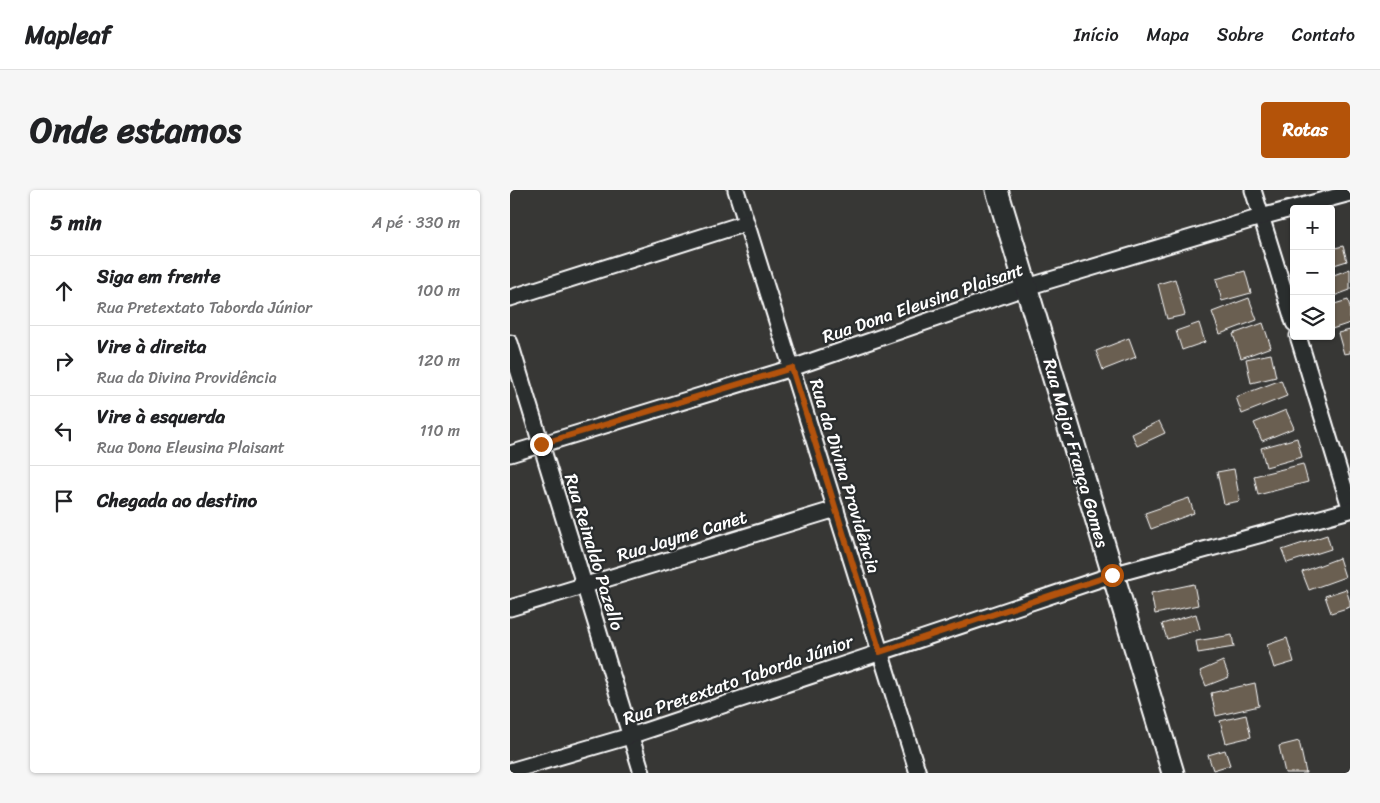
<!DOCTYPE html>
<html lang="pt">
<head>
<meta charset="utf-8">
<style>
	:root { --surface:#fff; --page:#f6f6f6; --text:#202124; --muted:#757577; --line:#e0e0e0; --accent:#b45309 }
	body { margin:0; font-family:Sriracha,sans-serif; background:var(--page); color:var(--text) }
	.controls { position:absolute; right:15px; top:15px; display:grid; overflow:hidden; border-radius:5px; box-shadow:0 1px 4px #0004 }
	.controls button { width:45px; height:45px; display:grid; place-items:center; padding:0; border:0; border-bottom:1px solid var(--line); background:var(--surface); color:var(--text); font:25px sans-serif }
	.stop { position:absolute; width:15px; height:15px; margin:-11px; border:4px solid #b45309; border-radius:50%; background:#fff }
	.stop.end { background:#b45309; border-color:#fff; box-shadow:0 1px 5px #0008 }
	.list { margin:0; padding:0; list-style:none }
	h2 { display:flex; justify-content:space-between; align-items:center; height:65px; margin:0; padding:0 20px; font-size:21px }
	h2 small { font-size:16px; font-weight:400; color:var(--muted) }
	.list li { display:grid; grid-template-columns:32px 1fr auto; gap:15px; align-items:center; box-sizing:border-box; height:70px; padding:0 20px; border-top:1px solid var(--line) }
	.list b { display:block; font-size:19px; white-space:nowrap }
	.list p { margin:0; font-size:16px; white-space:nowrap; color:var(--muted) }
	.list em { font-size:16px; font-style:normal; color:var(--muted) }
	.icon { flex:none; width:28px; height:28px; fill:none; stroke:currentColor; stroke-width:2; stroke-linecap:round; stroke-linejoin:round }
	.map { position:relative; flex:none; width:840px; height:583px; overflow:hidden; border-radius:5px }
	header { display:flex; align-items:center; gap:30px; box-sizing:border-box; height:70px; padding:0 25px; background:var(--surface); border-bottom:1px solid var(--line) }
	header strong { font-size:24px }
	nav { display:flex; gap:28px; margin-inline-start:auto; font-size:18px }
	.intro { display:flex; align-items:center; justify-content:space-between; box-sizing:border-box; height:120px; padding:0 30px }
	h1 { margin:0; font-size:35px }
	.button { padding:12px 22px; border-radius:5px; background:var(--accent); color:#fff; font-size:18px; font-weight:700 }
	main { display:flex; gap:30px; padding:0 30px }
	aside { flex:1; background:var(--surface); border-radius:5px; box-shadow:0 1px 4px #0004 }
	.map>svg:first-child { display:block }
	.building { fill:#6a5e51; stroke:#fff }
	.lines { fill:none; stroke-linecap:round; stroke-linejoin:round }
	.minor-casing { stroke:#fff; stroke-width:19 }
	.secondary-casing { stroke:#fff; stroke-width:25 }
	.minor { stroke:#2a2d2e; stroke-width:15 }
	.secondary { stroke:#2a2d2e; stroke-width:21 }
	.route { stroke:#b45309; stroke-width:6 }
	.labels { text-anchor:middle; stroke-width:4.5; stroke-linejoin:round; paint-order:stroke }
	.street-label { font-size:18px; fill:#fff; stroke:#2a2d2e }
</style>
</head>
<body>
<header>
<strong>Mapleaf</strong>
<nav><a>Início</a><a>Mapa</a><a>Sobre</a><a>Contato</a></nav>
</header>
<div class="intro"><h1>Onde estamos</h1><a class="button">Rotas</a></div>
<main>
<aside>
<h2>5 min<small>A pé · 330 m</small></h2>
<ul class="list">
<li><svg class="icon" aria-label="ahead" viewBox="0 0 24 24"><path d="M12 20V5M6 11l6-6 6 6"/></svg><div><b>Siga em frente</b><p>Rua Pretextato Taborda Júnior</p></div><em>100 m</em></li>
<li><svg class="icon" aria-label="right" viewBox="0 0 24 24"><path d="M7 20v-9h11M14 6l5 5-5 5"/></svg><div><b>Vire à direita</b><p>Rua da Divina Providência</p></div><em>120 m</em></li>
<li><svg class="icon" aria-label="left" viewBox="0 0 24 24"><path d="M17 20v-9H6M10 6l-5 5 5 5"/></svg><div><b>Vire à esquerda</b><p>Rua Dona Eleusina Plaisant</p></div><em>110 m</em></li>
<li><svg class="icon" aria-label="arrive" viewBox="0 0 24 24"><path d="M6 21V4h12l-3 4 3 4H6"/></svg><div><b>Chegada ao destino</b></div></li>
</ul>
</aside>
<div class="map">
<svg width="840" height="583" viewBox="0 0 840 583">
	<rect width="100%" height="100%" fill="#373735"/>
	<filter id="ink" filterUnits="userSpaceOnUse"><feTurbulence type="fractalNoise" baseFrequency=".02" numOctaves="2"/><feDisplacementMap in="SourceGraphic" scale="10" xChannelSelector="R" yChannelSelector="G"/><feConvolveMatrix kernelMatrix="1 2 1 2 8 2 1 2 1" color-interpolation-filters="sRGB"/></filter>
	<g filter="url(#ink)">
		<!-- building -->
		<g class="building">
			<polygon points="833,56 837,71 821,76 821,59"/>
			<polygon points="840,79 840,100 821,107 821,86"/>
			<polygon points="735,81 741,103 712,111 706,89"/>
			<polygon points="665,89 675,125 657,129 648,94"/>
			<polygon points="739,108 747,130 710,144 702,122"/>
			<polygon points="838,110 840,117 840,133 822,139 821,115"/>
			<polygon points="689,133 695,152 672,160 666,141"/>
			<polygon points="753,133 761,157 731,168 723,144"/>
			<polygon points="840,140 840,163 834,164 828,143"/>
			<polygon points="619,148 626,167 593,180 586,161"/>
			<polygon points="761,164 766,187 741,193 736,169"/>
			<polygon points="771,190 777,206 732,224 726,207"/>
			<polygon points="776,220 784,238 752,251 744,233"/>
			<polygon points="649,231 655,243 627,256 622,244"/>
			<polygon points="787,248 792,267 756,277 751,258"/>
			<polygon points="793,274 798,292 748,305 744,286"/>
			<polygon points="724,279 730,311 714,314 707,282"/>
			<polygon points="679,308 684,323 641,339 635,323"/>
			<polygon points="817,345 821,359 777,373 772,360"/>
			<polygon points="829,368 835,387 799,400 792,382"/>
			<polygon points="684,394 688,415 645,424 641,403"/>
			<polygon points="836,399 840,412 840,417 821,423 815,406"/>
			<polygon points="686,424 690,439 657,449 652,434"/>
			<polygon points="722,445 724,457 688,463 686,451"/>
			<polygon points="777,448 784,472 764,478 757,455"/>
			<polygon points="713,471 719,487 696,496 690,481"/>
			<polygon points="745,493 749,516 706,526 701,503"/>
			<polygon points="736,525 741,547 716,553 710,531"/>
			<polygon points="789,551 796,583 775,583 769,556"/>
			<polygon points="715,560 720,575 703,580 698,565"/>
		</g>
		<g class="lines">
			<defs>
				<g id="minor">
					<polyline points="226,0 408,583"/>
					<polyline points="743,0 784,133"/>
					<polyline points="0,108 236,33"/>
					<polyline points="788,146 840,317"/>
					<polyline points="0,153 132,583"/>
					<polyline points="0,264 282,178 517,97 751,27 840,3"/>
					<polyline points="0,418 326,319"/>
					<polyline points="0,581 120,546 602,385 840,320"/>
				</g>
				<polyline id="secondary" points="487,0 663,583"/>
			</defs>
			<!-- minor casing -->
			<use href="#minor" class="minor-casing"/>
			<!-- secondary casing -->
			<use href="#secondary" class="secondary-casing"/>
			<!-- minor -->
			<use href="#minor" class="minor"/>
			<!-- secondary -->
			<use href="#secondary" class="secondary"/>
		</g>
	</g>
	<g class="lines" filter="url(#ink)">
		<!-- route -->
		<polyline class="route" points="31,254 282,178 370,462 602,385"/>
	</g>
	<g class="labels">
		<!-- street labels -->
		<g class="street-label">
			<text transform="translate(413 113) rotate(-19)" y="6">Rua Dona Eleusina Plaisant</text>
			<text transform="translate(566 263) rotate(74)" y="6">Rua Major França Gomes</text>
			<text transform="translate(335 286) rotate(73)" y="6">Rua da Divina Providência</text>
			<text transform="translate(172 346) rotate(-17)" y="6">Rua Jayme Canet</text>
			<text transform="translate(84 362) rotate(73)" y="6">Rua Reinaldo Pazello</text>
			<text transform="translate(228 490) rotate(-19)" y="6">Rua Pretextato Taborda Júnior</text>
		</g>
	</g>
</svg>
<div class="controls">
<button>+</button>
<button>−</button>
<button><svg class="icon" aria-label="layers" viewBox="0 0 24 24"><path d="M12 4l9 5-9 5-9-5zM3 14l9 5 9-5"/></svg></button>
</div>
<div class="stop" style="left:602px;top:385px"></div>
<div class="stop end" style="left:31px;top:254px"></div>
</div>
</main>
</body>
</html>
